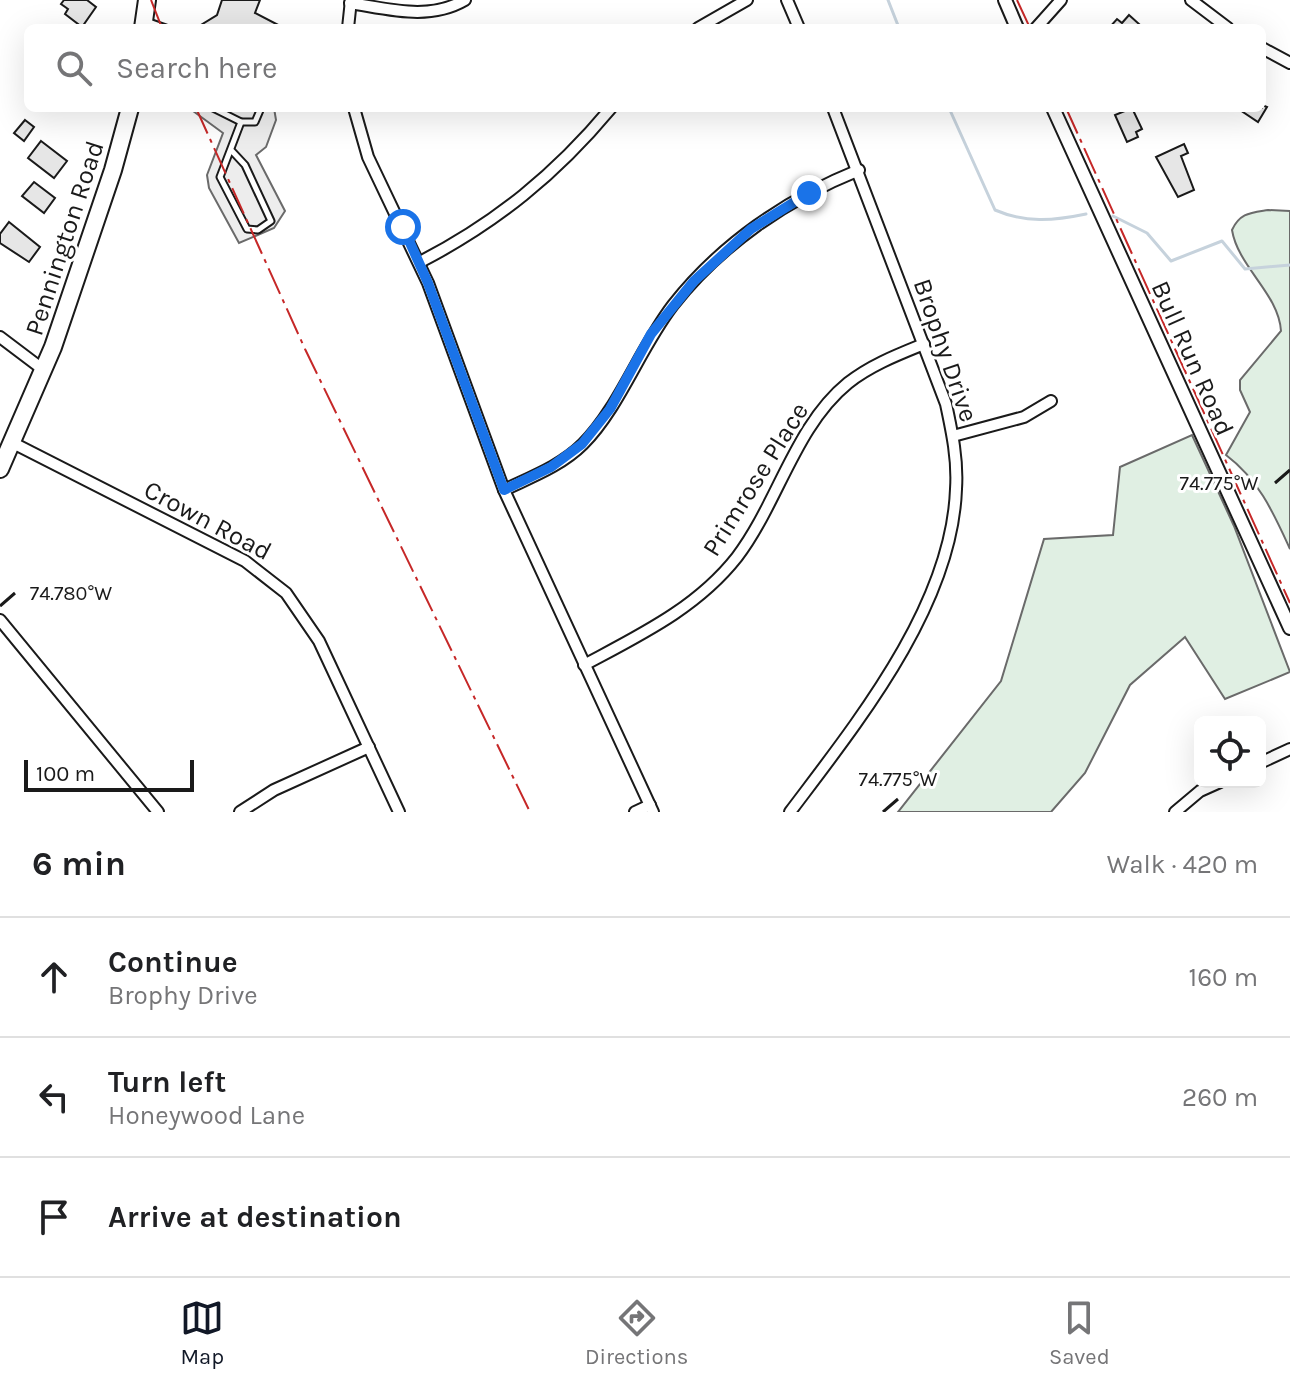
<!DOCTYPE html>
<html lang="en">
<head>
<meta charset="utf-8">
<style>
	:root { --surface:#fff; --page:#f6f6f6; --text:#202124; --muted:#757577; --line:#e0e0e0; --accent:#111827 }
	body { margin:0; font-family:Karla,sans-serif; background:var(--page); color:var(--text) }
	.controls { position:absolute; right:24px; bottom:24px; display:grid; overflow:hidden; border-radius:12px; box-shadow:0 8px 32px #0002 }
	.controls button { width:72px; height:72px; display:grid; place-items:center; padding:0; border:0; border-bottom:2px solid var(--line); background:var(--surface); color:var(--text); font:40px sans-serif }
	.scale { position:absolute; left:24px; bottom:20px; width:170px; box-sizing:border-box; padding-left:8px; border:4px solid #1a1a1a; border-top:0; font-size:22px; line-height:28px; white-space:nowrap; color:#1a1a1a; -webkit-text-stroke:6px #fff; paint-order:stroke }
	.stop { position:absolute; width:24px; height:24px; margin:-18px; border:6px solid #1a73e8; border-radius:50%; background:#fff }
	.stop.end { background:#1a73e8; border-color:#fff; box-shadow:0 2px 8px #0008 }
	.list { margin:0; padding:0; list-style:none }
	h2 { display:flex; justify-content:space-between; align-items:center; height:104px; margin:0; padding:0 32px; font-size:34px }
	h2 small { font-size:26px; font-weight:400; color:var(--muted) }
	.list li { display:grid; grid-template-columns:52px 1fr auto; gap:24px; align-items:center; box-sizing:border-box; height:120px; padding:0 32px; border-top:2px solid var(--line) }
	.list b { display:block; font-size:30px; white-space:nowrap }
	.list p { margin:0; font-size:26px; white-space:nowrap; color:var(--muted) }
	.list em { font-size:26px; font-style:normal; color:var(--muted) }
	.icon { flex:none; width:44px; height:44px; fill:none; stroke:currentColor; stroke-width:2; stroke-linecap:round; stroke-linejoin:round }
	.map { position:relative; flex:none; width:1290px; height:812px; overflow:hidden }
	.search { position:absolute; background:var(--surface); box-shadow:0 8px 32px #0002; left:24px; right:24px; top:24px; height:88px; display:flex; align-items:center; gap:20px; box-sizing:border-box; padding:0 28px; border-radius:12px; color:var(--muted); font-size:30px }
	.sheet { height:464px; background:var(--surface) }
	nav { display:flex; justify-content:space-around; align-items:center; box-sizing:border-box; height:112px; border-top:2px solid var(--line); background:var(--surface); font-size:22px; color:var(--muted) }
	nav a { display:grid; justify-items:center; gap:4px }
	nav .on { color:var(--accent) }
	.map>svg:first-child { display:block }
	.green { fill:#e0efe3; stroke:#6a6a6a; stroke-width:2 }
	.parking { fill:#ededed; stroke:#6a6a6a; stroke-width:2 }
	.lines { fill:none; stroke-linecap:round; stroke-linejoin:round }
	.stream { stroke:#c6d2dc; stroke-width:3 }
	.building { fill:#e6e6e6; stroke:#1a1a1a; stroke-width:2 }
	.service-casing { stroke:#1a1a1a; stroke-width:9 }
	.minor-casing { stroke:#1a1a1a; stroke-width:14 }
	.tertiary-casing { stroke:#1a1a1a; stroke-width:16 }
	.primary-casing { stroke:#1a1a1a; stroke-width:20 }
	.service { stroke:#fff; stroke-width:5 }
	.minor { stroke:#fff; stroke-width:10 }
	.tertiary { stroke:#fff; stroke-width:12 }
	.primary { stroke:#fff; stroke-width:16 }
	.power { stroke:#c62828; stroke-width:2; stroke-dasharray:28 6 4 6; stroke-linecap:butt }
	.route { stroke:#1a73e8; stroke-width:10 }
	.ticks { fill:none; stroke:#1a1a1a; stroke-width:3 }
	.labels { text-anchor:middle; stroke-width:6; stroke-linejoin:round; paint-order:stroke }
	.street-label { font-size:26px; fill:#1a1a1a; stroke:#fff }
	.ticks-label { font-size:20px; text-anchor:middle; fill:#1a1a1a; stroke:#fff; stroke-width:6; stroke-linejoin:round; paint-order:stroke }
</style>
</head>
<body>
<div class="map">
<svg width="1290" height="812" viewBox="0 0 1290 812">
	<rect width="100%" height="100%" fill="#fff"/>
	<!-- green -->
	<g class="green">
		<path d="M1268,210L1290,211V549C1273,512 1259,480 1226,455L1250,412L1240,390V380L1281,331C1279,294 1238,267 1232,230C1240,213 1250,213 1268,210Z"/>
		<polygon points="1192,435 1234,526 1290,672 1225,699 1185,637 1130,685 1085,773 1051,812 898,812 1001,681 1044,539 1113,535 1120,467"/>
	</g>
	<!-- parking -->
	<polygon class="parking" points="189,108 274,108 276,120 266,147 256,155 285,211 274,228 239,243 209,188 207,175 223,133"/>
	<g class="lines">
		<!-- stream -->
		<g class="stream">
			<polyline points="888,0 899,28"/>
			<path d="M949,108L995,210C1025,223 1053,221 1086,214"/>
			<polyline points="1113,216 1147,233 1171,261 1222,241 1245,269 1290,265"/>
		</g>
	</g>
	<!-- building -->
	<g class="building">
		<polygon points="64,0 87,0 96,7 82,27 65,14 68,9 61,4"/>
		<polygon points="222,0 260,0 255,13 284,28 196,28 217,15"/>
		<polygon points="1129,15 1139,24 1135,28 1109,28 1117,19 1122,23"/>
		<polygon points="1262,105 1267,107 1258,122 1237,108 1262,108"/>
		<polygon points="1132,108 1142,129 1136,132 1138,137 1127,142 1115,115"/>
		<polygon points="25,120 34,127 24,141 14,133"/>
		<polygon points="41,141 67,161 54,178 28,158"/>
		<polygon points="1184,144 1188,153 1181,156 1194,190 1178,197 1156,157"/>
		<polygon points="34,182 55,198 44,213 22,196"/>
		<polygon points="9,222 40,247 29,262 0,243 0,234"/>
	</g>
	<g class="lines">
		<defs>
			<g id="service">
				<polyline points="149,22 166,28"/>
				<polyline points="213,108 241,122 255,122 261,108"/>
				<polyline points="231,150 245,165 271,221 258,230 247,229 220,177 241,122"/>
			</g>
			<g id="minor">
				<polyline points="787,0 799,28"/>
				<polyline points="1191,0 1228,28"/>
				<path d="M350,3C389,9 429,21 465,0"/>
				<polyline points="348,28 351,0"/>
				<polyline points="698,28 747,0"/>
				<polyline points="1036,28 1061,0"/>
				<polyline points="1262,48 1290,63"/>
				<polyline points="354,108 368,157 428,283 504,490 653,812"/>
				<path d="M420,262C496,223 556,174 611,108"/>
				<polyline points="0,337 45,371"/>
				<polyline points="953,436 1024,417 1051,401"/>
				<polyline points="13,443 245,561 286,593 319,641 399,812"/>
				<path d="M504,490C531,477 561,466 583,444C619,408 640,348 673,305C721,244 787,199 859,170"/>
				<polyline points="0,620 158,812"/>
				<path d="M584,665C640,635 697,608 737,557C778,503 795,426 848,383C871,365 897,355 924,344"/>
				<polyline points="1260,763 1290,749"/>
				<polyline points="240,812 274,790 369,747"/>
				<polyline points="635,812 650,805"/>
				<path d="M790,812C857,723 952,606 956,489C958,460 952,432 946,404L833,108"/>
				<polyline points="1175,812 1200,791 1220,782"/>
			</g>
			<g id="tertiary">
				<polyline points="1005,0 1017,28"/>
				<polyline points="1053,108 1290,628"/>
			</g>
			<g id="primary">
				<polyline points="143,28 147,0"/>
				<polyline points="0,469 53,347 113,170 130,108"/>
			</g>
		</defs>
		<!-- service casing -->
		<use href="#service" class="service-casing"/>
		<!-- minor casing -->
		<use href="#minor" class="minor-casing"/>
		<!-- tertiary casing -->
		<use href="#tertiary" class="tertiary-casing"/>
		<!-- primary casing -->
		<use href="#primary" class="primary-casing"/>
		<!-- service -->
		<use href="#service" class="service"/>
		<!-- minor -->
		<use href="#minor" class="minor"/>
		<!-- tertiary -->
		<use href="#tertiary" class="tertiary"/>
		<!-- primary -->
		<use href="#primary" class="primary"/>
		<!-- power -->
		<g class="power">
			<polyline points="151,0 162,28"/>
			<polyline points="1017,0 1030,28"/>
			<polyline points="196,108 305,349 530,812"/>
			<polyline points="1066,108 1290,603"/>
		</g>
	</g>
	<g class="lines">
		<!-- route -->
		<polyline class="route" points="403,227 428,283 504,490 551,467 582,444 610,409 651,334 694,281 751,229 809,193"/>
	</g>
	<!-- ticks -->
	<path class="ticks" d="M1275,483L1290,470M0,606L15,593M883,812L898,799"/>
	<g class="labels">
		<!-- street labels -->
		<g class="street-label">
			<text transform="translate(64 238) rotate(-72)" y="9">Pennington Road</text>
			<text transform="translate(946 350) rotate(71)" y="9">Brophy Drive</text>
			<text transform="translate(1193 358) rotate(66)" y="9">Bull Run Road</text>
			<text transform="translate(755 479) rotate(-58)" y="9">Primrose Place</text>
			<text transform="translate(208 520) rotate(28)" y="9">Crown Road</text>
		</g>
	</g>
	<g class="ticks-label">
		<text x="1219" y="490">74.775°W</text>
		<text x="71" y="600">74.780°W</text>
		<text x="898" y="786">74.775°W</text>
	</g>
</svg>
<div class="controls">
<button><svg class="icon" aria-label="locate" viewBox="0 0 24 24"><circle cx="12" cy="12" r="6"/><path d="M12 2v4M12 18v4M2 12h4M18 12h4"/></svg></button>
</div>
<div class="scale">100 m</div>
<div class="stop" style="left:403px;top:227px"></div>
<div class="stop end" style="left:809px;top:193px"></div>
<div class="search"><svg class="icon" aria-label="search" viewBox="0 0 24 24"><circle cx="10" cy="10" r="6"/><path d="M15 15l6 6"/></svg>Search here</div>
</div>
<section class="sheet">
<h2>6 min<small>Walk · 420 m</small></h2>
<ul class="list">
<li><svg class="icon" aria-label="ahead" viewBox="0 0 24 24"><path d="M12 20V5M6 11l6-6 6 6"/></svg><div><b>Continue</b><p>Brophy Drive</p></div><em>160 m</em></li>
<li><svg class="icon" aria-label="left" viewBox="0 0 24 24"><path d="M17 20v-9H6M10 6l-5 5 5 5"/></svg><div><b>Turn left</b><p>Honeywood Lane</p></div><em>260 m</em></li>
<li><svg class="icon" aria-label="arrive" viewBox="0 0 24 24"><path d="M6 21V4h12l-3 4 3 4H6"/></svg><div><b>Arrive at destination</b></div></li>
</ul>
</section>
<nav>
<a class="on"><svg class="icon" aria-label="map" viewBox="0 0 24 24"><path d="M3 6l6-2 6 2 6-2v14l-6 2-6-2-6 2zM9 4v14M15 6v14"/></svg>Map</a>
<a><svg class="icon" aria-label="directions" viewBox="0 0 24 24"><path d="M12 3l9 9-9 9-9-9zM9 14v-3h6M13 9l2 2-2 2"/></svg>Directions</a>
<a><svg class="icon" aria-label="saved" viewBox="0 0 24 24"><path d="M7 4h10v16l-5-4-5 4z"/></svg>Saved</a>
</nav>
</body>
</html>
